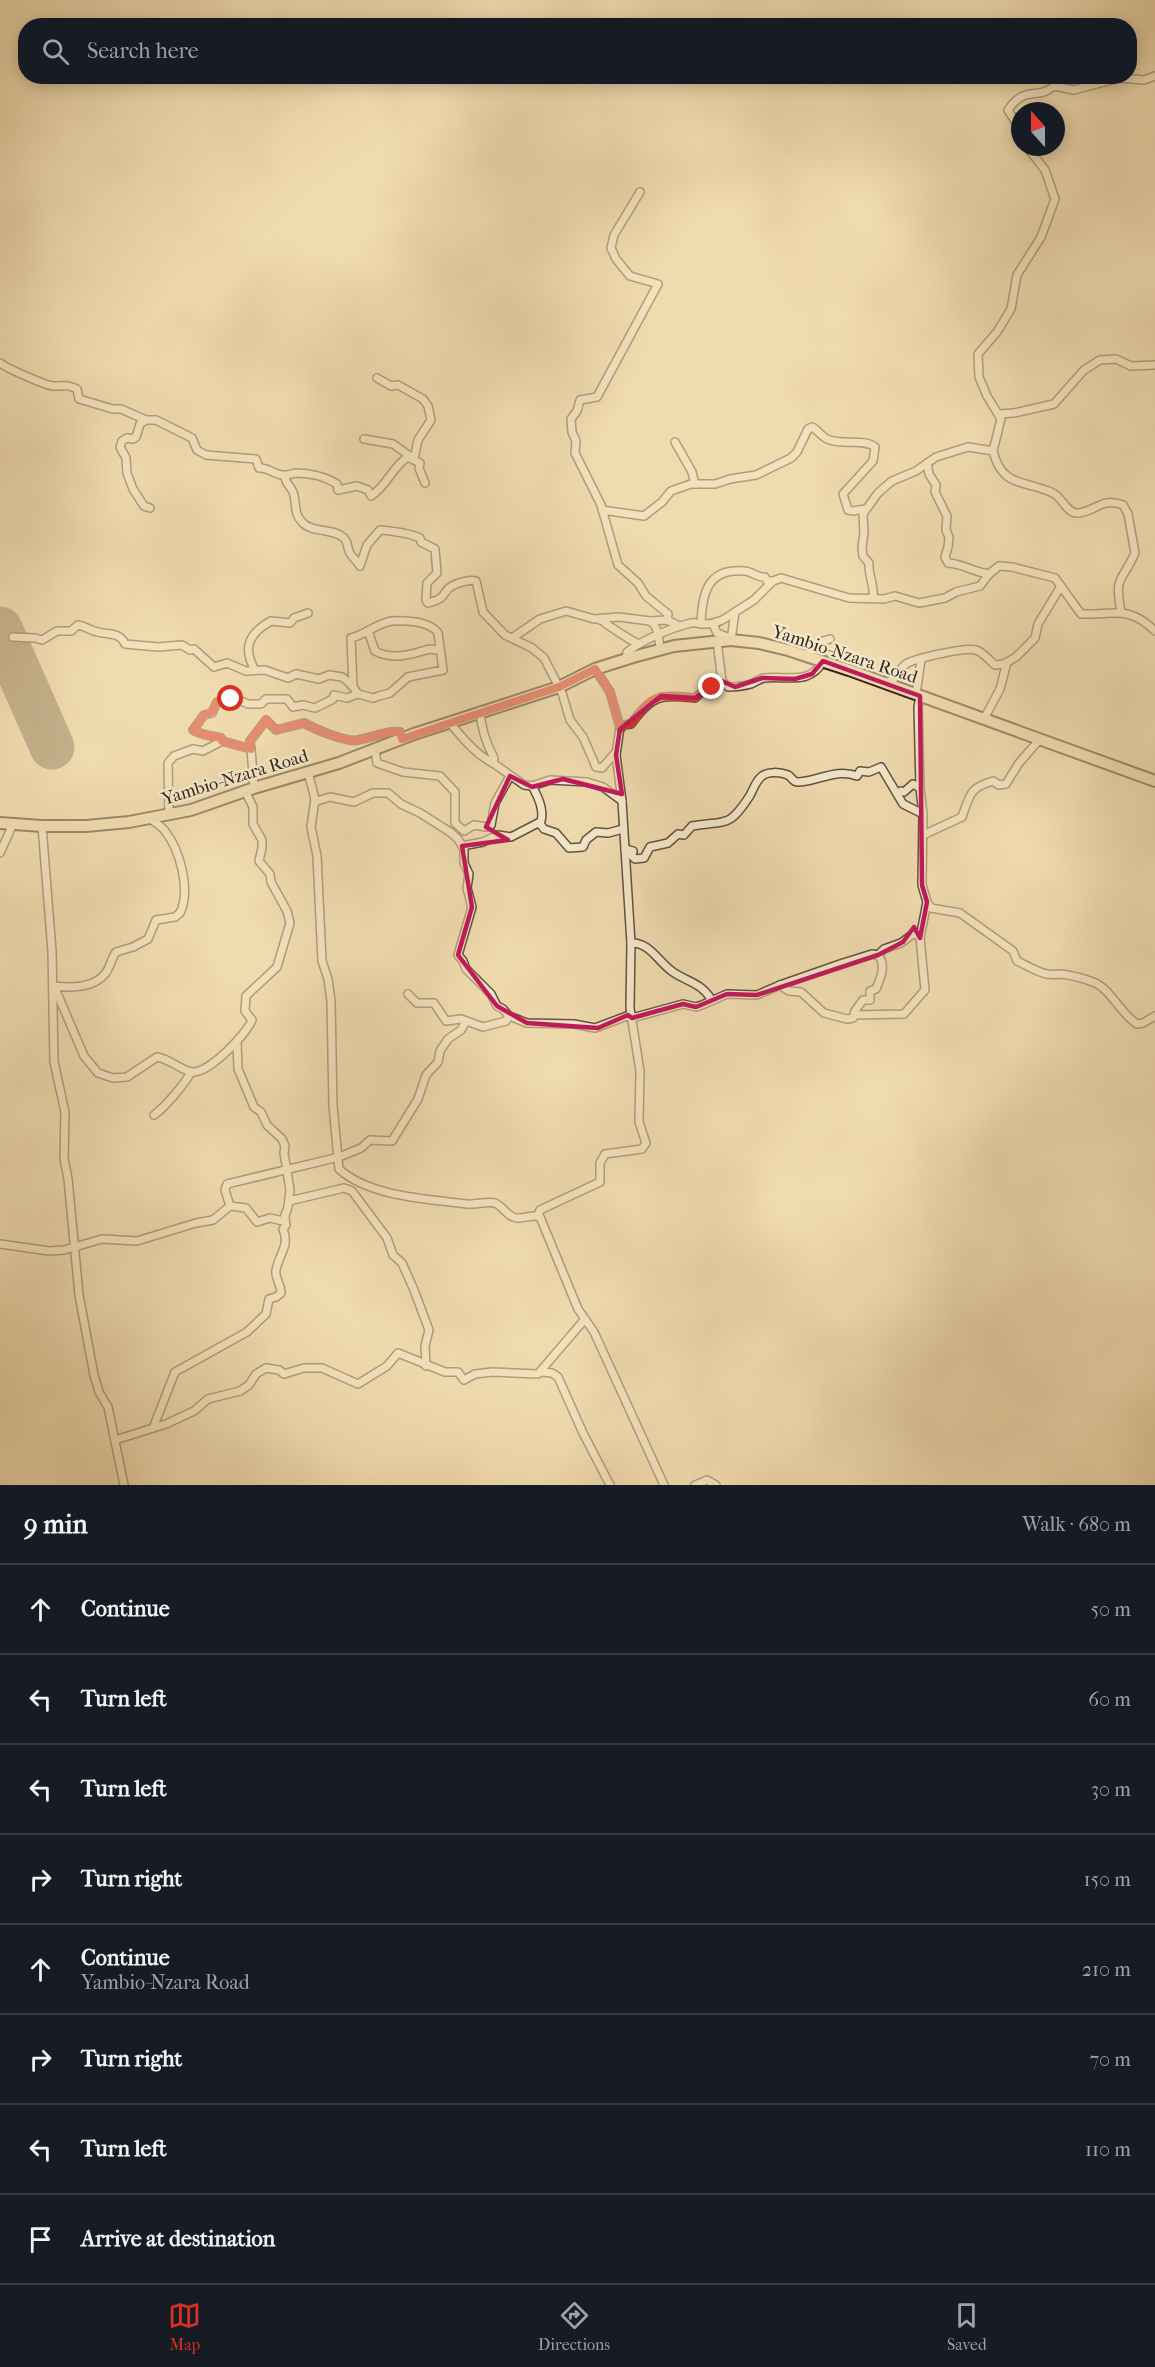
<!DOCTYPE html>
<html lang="en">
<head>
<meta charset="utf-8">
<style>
	:root { --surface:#171b24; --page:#20242c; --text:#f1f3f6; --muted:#9ea1a6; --line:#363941; --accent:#d93025 }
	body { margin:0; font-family:"IM FELL French Canon",serif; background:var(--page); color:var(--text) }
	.compass { position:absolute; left:1011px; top:102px; width:54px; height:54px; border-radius:50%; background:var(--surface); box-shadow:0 3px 15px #0003; rotate:339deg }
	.stop { position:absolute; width:18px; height:18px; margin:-14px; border:4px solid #d93025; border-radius:50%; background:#fff }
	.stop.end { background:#d93025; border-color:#fff; box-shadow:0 2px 6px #0008 }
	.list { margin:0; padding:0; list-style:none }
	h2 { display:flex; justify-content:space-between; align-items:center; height:78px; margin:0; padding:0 24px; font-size:26px }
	h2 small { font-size:20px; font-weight:400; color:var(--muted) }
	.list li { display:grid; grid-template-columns:39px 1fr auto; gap:18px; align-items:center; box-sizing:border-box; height:90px; padding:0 24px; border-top:2px solid var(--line) }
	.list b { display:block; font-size:22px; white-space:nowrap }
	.list p { margin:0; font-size:20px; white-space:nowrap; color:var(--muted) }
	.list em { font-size:20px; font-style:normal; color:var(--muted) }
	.icon { flex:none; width:33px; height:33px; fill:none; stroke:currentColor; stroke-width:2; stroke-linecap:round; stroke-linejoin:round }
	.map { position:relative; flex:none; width:1155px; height:1485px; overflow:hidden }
	.search { position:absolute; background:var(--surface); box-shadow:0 3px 15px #0003; left:18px; right:18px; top:18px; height:66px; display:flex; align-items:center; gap:15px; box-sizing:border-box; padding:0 21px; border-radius:24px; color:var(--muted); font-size:22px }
	.sheet { height:798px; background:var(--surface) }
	nav { display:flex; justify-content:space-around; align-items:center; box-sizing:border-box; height:84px; border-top:2px solid var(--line); background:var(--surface); font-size:16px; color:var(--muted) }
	nav a { display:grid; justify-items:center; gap:3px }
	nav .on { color:var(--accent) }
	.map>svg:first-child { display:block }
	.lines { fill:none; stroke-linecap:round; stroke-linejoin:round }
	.runway { stroke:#928065; stroke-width:45 }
	.street-casing { stroke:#635240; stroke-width:10 }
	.primary-casing { stroke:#34251b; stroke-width:14 }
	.street { stroke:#f5e8cb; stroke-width:7 }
	.primary { stroke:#f0dbaf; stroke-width:10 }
	.route { stroke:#d93025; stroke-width:8 }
	.marked { fill:none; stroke:#c2185b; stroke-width:4.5; stroke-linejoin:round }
	.labels { text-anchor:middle; stroke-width:5; stroke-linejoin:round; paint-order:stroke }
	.street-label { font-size:18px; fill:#34251b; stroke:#f5e8cb }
</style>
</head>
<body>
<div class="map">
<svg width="1155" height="1485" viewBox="0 0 1155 1485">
	<rect width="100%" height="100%" fill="#f0dbaf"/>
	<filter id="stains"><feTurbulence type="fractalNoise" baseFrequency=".00333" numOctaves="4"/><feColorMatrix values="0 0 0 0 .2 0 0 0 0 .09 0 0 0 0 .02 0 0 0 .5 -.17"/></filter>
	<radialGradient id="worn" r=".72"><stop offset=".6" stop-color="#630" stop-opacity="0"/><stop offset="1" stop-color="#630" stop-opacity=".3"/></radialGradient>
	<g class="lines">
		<!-- runway -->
		<polyline class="runway" points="0,629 52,747"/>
		<defs>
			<g id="street">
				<path d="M1020,129L1008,110C1026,84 1037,101 1054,86L1074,90L1119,78L1144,80L1155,76"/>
				<polyline points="640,192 614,235 611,248 616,259 630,276 658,284 597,397 580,400 577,411 571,419 572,432 576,441 575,453 601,505 618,565 638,583 646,596 668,614 667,620"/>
				<path d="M0,363C7,368 46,386 54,386C66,386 65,384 77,389L79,399L113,409H121L146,420H156L192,438L197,450L206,455L256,459L259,468C268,467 273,474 282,475C287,476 291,474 296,473C310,473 326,477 337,484L338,490L357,486L368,490L371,496C387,486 392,467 408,457L420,463L419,468L425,483"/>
				<polyline points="999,414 1014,413 1054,404 1084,370 1100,360 1116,359 1131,366 1155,365"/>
				<polyline points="146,420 140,424 136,437 133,439 127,438 122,441 120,447 126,458 127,473 133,489 144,506 150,508"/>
				<polyline points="364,439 393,444 414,459 418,440 431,420 428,406 423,399 398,385 391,386 377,378"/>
				<polyline points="675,442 692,472 695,484"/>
				<polyline points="993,451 1001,419 987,396 979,377 978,354 997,332 1011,309 1017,275 1041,237 1055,199 1045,170 1027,147"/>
				<path d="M927,463L929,474L936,485L935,492L947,516L946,530L949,537L948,547L945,557L948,563C964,564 973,572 989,574L999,566L1012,567L1055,578L1081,614C1114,615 1128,605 1155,631"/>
				<path d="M285,476C285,484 290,485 293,492C297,502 293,513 302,522C313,534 332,527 344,538C348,542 347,546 349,551C351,557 357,560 360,566L367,545L380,530C392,531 409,533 420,538L421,542L435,549L437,573L427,583L426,600L428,603C449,598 441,592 452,586C457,583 470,579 476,581L483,612L505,635L532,648L544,658L562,693L570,720L583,737L596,767L602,768L616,752"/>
				<path d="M602,510L644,516L662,502L671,491L691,484H715L730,479L756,475L791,458L797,452L808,429L812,427C818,430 821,436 827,439C842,446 864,438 875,447L873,461L843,494L848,510L853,511L865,509"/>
				<path d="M873,598C875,585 868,576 869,563L863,556L862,547L864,533L863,514L878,493L892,481L916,471L936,457L968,447L993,451C1002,488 1025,480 1053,493C1062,497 1067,514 1078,513C1097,511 1101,497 1123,505L1128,514L1135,553C1122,583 1114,574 1121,612"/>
				<path d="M600,620L603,621C607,625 633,642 639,644"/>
				<path d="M650,621C660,628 657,639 661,649"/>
				<path d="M701,624C702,594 707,568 744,571C752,571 757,578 765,577L767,581H773"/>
				<polyline points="713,624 717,633 730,638"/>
				<path d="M368,631L375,651C391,660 410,655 426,650C431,648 435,651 440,649"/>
				<path d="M13,637L35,638L42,640L57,631H71L78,625C86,626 90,631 98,632C109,635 120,632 125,644L158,647L182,645L190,650L194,649L214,667L227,663L246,671L265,670L288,678L296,674L319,679L329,675L342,677C349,682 354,687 358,694L373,698L379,696L390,693L408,677L443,670L438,633C430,621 405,620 392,621C377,623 365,635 351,638L353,686"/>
				<polyline points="512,638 540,619 566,611 594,619 619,617 650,621 667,620 679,626"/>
				<polyline points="731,640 735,612 754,600 773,581 781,578 849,598 884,599 895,596 919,603 945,598 956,592 980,586 989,574"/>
				<polyline points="717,641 722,681"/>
				<polyline points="805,656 820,642 830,639"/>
				<path d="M626,659L627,652C644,639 671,628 691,623C695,622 700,624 705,624C717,624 725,619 735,612"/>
				<path d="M255,670C242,648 249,633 271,621L290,623L294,618L308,613"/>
				<path d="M886,682C898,681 898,669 906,664C915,658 967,647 976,650C984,653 988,659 995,665L1004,664L1016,657L1035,638L1038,624L1061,586"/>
				<polyline points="916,694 921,660"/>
				<path d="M480,711C481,729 486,743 494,758L493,763L524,785L532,786L550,780L587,782L603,787L622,801"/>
				<polyline points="984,719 1000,689 1007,662"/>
				<path d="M449,722C462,737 475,754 493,763"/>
				<path d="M620,729L624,725L631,724C653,694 660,695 695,698L709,686L712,687L718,681H722L728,687C735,687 744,686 751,684C756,682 759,679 764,678C786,675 810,686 823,661"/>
				<path d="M222,741L221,738C212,736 201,735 193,730L204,715L212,713L217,702L234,698L248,704H261L266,699H287L293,707L303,705L315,708L333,699L334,695L347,698L358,694"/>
				<path d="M251,749L250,741L266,720L276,730L304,723C315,729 347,743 358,740C371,738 387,730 400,732L402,739"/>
				<polyline points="375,749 377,763 403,772 440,776 455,792 455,823 464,831 474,825 486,827 491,825 495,803 510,776"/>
				<path d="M308,772L315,799L311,827L317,856L322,961L328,979L331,1001L333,1106L339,1169C370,1197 428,1199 467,1204C476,1205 486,1201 495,1203C502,1206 506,1214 513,1217C522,1221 532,1213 540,1217L578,1309L594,1332L664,1485"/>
				<path d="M532,786C539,798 545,813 540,824L544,829L556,833L569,848L583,847L586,840L596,832L608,833L623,829"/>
				<polyline points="897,793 901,791 904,792 913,784 920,788"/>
				<polyline points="315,799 317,801 330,797 354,802 373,793 388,793 401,804 420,813 450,832 458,839 464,849 464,863 469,874 467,888 472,907 458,955 463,961 466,969 491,994 497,1006 503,1009 509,1016 527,1023 574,1024 595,1028 627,1016 632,1018 683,1004 696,1007 702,1005 727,994 757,995 780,985 843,963 872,954 878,955 884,949 901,943 913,934 917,934 920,938"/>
				<polyline points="169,815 168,763 174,756 193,749 203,751 222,741 251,749 254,788"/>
				<path d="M150,819C155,822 161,826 165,831C180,850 191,890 180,913L175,917L156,920L148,939L133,947L116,952C111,959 110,968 105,974C93,988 70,988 54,986L84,1056L98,1073L113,1078L127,1077L157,1057C170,1059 180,1070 192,1072C208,1074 246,1035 252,1020L245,1011L246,996L277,967L290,923L287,911L271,882L270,874L259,861L262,848V840L253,824V807L245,791"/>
				<polyline points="42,826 52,951 54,1062 65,1112 64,1158 68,1179 79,1295 94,1375 99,1392 108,1407 124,1485"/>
				<path d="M923,835L962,817C970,795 969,788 993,781L999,785L1006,784L1019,763L1040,739"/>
				<polyline points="462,846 483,842 498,835 511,837 540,822"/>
				<path d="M625,849L633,851L632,856L635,859L644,858L650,847L668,843L678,834L684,835L692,826C726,820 728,829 749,797C753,791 755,782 761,777C767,771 780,772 788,775C792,777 793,783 799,782C819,781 836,768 857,776L860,771L869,772L881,767L903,804L923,814"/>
				<polyline points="0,853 13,824"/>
				<path d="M927,902L931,908L960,913L1013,951L1017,961C1026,965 1037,972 1047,974C1052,975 1057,974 1061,974C1073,975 1082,978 1093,982C1110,988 1120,1013 1137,1024L1143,1023L1155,1016"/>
				<path d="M631,943C650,942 659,963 673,972C688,982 701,983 711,999"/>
				<path d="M780,985L789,991L801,992L824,1013L847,1019L853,1018L855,1011L863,1000H870V991L876,989C880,979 887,966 878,955"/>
				<polyline points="408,994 417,1003 434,1003 446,1021 461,1019 483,1027 506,1021 509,1016"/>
				<polyline points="855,1015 904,1014 925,990 920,938 927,902 922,885 923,814 920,788 918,707 920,696"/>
				<path d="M154,1115C165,1107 184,1085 191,1072"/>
				<polyline points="289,1201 344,1188 352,1191 387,1238 393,1255 402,1263 414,1290 429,1330 425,1346 426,1366"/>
				<polyline points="230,1206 225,1190 227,1184 339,1157 361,1148 370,1140 392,1141 418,1099 426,1075 438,1062 440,1051 448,1039 461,1030 466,1021"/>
				<polyline points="538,1215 540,1210 600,1182 600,1163 605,1154 642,1149 646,1143 639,1122 640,1071 630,1008 631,943 622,801 616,755 620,727 610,692 595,669"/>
				<polyline points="0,1244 49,1251 64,1250 102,1239 137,1241 196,1223 213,1220 230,1206 246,1208 257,1222 270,1218 283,1221 288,1207 290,1190 284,1153 285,1146 282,1139 267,1125 261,1112 254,1107 238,1069 237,1042"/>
				<polyline points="542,1372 552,1373 558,1377 583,1433 610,1485"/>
				<path d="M153,1428L175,1372L247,1332L266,1314L269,1299L276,1297L281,1293C281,1284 274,1277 276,1270C279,1254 290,1246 283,1229L286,1225L285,1217"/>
				<polyline points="115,1440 166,1424 194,1411 208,1399 240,1391 249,1385 256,1374 266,1368 279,1370 284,1374 304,1368 322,1368 358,1384 387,1366 398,1353 445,1372 458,1372 464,1380 475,1374 492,1372 538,1374 585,1319"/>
				<polyline points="695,1485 707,1480 716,1485"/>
			</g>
			<polyline id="primary" points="0,823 42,826 86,826 129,822 191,810 254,788 339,763 414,734 559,687 595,669 633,657 674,646 731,640 759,643 788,650 849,670 1155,781"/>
		</defs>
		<!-- street casing -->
		<use href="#street" class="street-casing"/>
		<!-- primary casing -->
		<use href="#primary" class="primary-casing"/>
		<!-- street -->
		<use href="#street" class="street"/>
		<!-- primary -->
		<use href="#primary" class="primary"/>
	</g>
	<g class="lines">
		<!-- route -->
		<path class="route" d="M231,699L217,702L212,712L204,715L193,730C201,735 211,736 221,738L222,741L251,749L250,741L266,720L276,730L304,723C315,729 347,743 358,740C371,738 387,730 400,732L402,739L559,687L595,669L610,692L620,729L624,725L631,724L649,702L661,696L695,698L709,686L712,687"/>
	</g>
	<!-- marked area -->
	<path d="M0 0H1155V1485H0ZM823,661L920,696L922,885L927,902L920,938L914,927L903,942L878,955L757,995L727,994L696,1007L683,1004L632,1018L628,1015L598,1028L527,1023L497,1006L458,955L472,907L462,846L508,840L486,827L510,776L532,787L563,779L622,794L616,755L620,729L661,696L695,698L722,681L735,687L762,678L795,679L812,674Z" fill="#f0dbaf" fill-opacity=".55" fill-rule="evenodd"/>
	<path class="marked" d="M823,661L920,696L922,885L927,902L920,938L914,927L903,942L878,955L757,995L727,994L696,1007L683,1004L632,1018L628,1015L598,1028L527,1023L497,1006L458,955L472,907L462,846L508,840L486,827L510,776L532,787L563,779L622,794L616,755L620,729L661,696L695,698L722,681L735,687L762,678L795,679L812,674Z"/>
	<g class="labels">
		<!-- street labels -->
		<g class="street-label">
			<text transform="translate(845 654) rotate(18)" y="6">Yambio-Nzara Road</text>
			<text transform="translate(235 777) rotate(-17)" y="6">Yambio-Nzara Road</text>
		</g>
	</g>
	<rect width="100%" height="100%" filter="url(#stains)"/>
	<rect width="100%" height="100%" fill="url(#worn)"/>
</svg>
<svg class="compass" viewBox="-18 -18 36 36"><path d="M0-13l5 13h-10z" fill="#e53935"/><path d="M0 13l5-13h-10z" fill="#9ea1a6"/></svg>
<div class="stop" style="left:231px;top:699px"></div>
<div class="stop end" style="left:712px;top:687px"></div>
<div class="search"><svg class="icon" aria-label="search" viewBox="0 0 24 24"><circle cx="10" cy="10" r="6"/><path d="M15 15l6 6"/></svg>Search here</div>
</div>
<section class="sheet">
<h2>9 min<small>Walk · 680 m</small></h2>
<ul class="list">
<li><svg class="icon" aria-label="ahead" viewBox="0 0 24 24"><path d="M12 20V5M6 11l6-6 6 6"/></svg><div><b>Continue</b></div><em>50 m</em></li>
<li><svg class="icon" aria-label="left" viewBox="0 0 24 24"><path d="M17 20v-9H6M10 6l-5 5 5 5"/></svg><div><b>Turn left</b></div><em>60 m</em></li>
<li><svg class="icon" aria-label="left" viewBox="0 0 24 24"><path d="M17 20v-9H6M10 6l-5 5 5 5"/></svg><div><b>Turn left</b></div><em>30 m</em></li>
<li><svg class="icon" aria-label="right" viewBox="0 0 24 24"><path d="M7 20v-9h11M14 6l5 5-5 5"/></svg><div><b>Turn right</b></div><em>150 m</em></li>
<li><svg class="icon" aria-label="ahead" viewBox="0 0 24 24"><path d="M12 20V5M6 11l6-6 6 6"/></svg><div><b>Continue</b><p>Yambio-Nzara Road</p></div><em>210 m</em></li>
<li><svg class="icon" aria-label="right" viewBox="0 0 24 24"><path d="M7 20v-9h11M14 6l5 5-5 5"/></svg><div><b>Turn right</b></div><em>70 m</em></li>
<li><svg class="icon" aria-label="left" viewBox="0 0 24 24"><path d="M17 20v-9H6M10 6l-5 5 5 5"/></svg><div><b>Turn left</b></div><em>110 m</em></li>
<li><svg class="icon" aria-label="arrive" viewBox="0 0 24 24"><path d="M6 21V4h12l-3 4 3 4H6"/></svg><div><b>Arrive at destination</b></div></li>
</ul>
</section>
<nav>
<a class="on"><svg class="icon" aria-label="map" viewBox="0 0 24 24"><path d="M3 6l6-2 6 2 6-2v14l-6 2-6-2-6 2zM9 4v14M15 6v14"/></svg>Map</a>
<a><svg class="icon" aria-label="directions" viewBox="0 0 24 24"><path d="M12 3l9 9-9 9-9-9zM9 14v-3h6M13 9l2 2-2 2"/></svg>Directions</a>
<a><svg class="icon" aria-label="saved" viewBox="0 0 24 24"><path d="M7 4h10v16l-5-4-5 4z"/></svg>Saved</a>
</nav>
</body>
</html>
